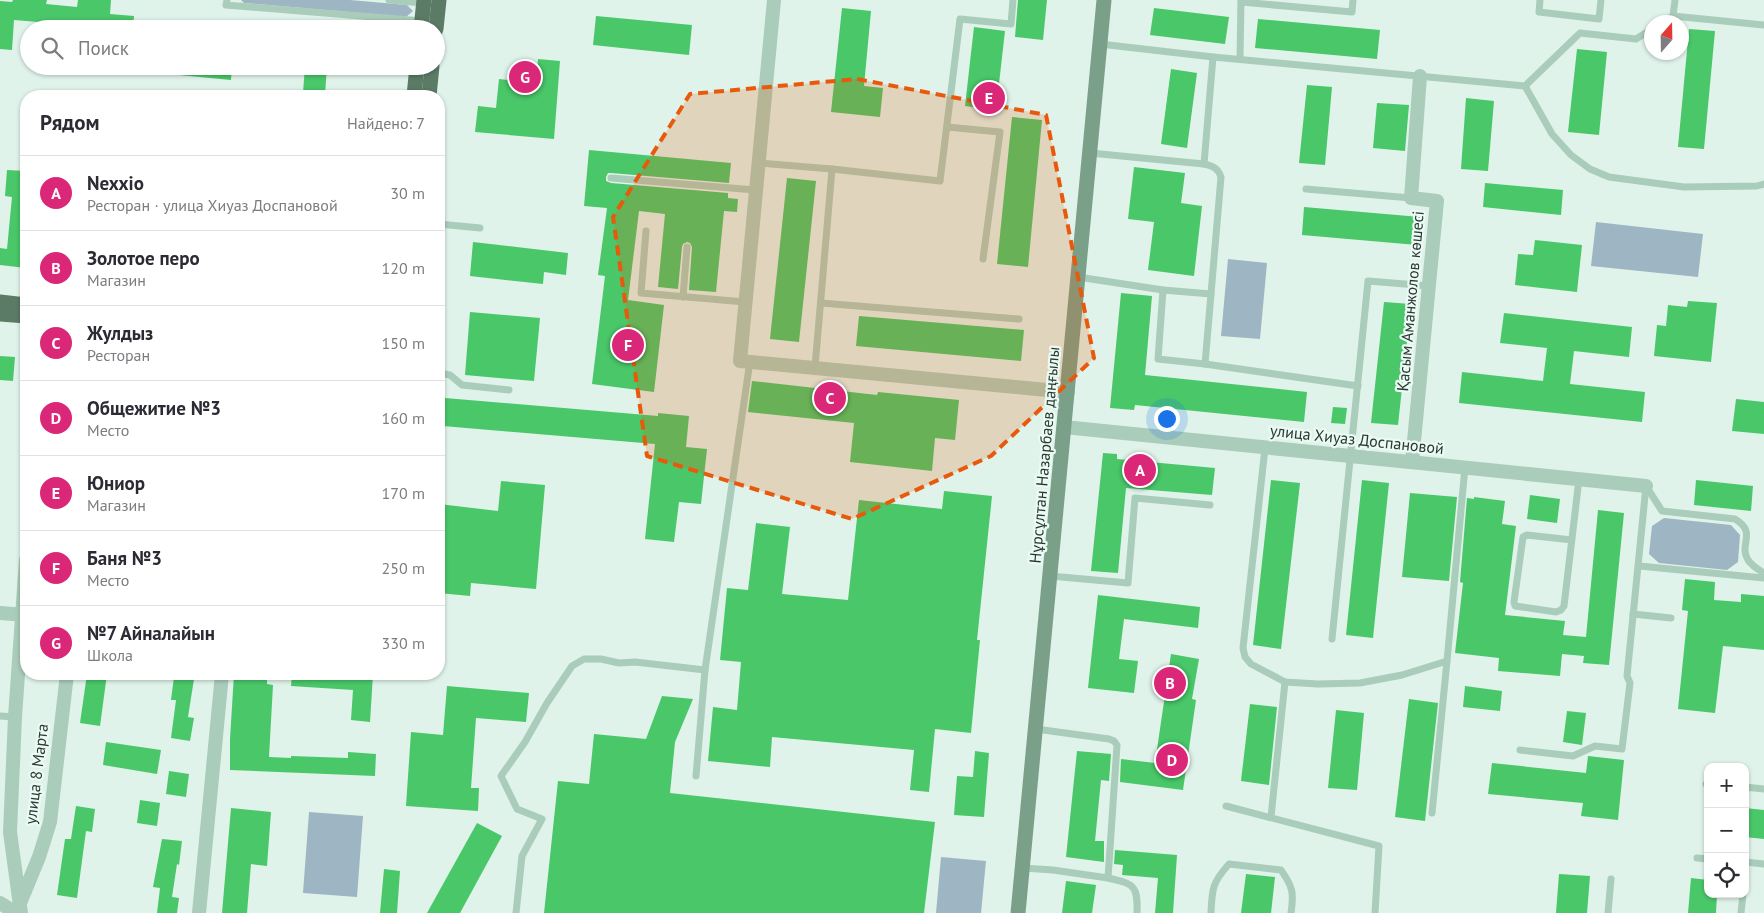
<!DOCTYPE html>
<html lang="ru">
<head>
<meta charset="utf-8">
<style>
	:root { --surface:#fff; --page:#f7f7f7; --text:#2b2b33; --muted:#7c7c81; --line:#e1e1e2; --accent:#db2777 }
	body { margin:0; font-family:"PT Sans",sans-serif; background:var(--page); color:var(--text) }
	.controls { position:absolute; right:15px; bottom:15px; display:grid; overflow:hidden; border-radius:10px; box-shadow:0 1px 4px #0004 }
	.controls button { width:45px; height:45px; display:grid; place-items:center; padding:0; border:0; border-bottom:1px solid var(--line); background:var(--surface); color:var(--text); font:25px sans-serif }
	.compass { position:absolute; left:1644px; top:15px; width:45px; height:45px; border-radius:50%; background:var(--surface); box-shadow:0 1px 4px #0004; rotate:20deg }
	.you { position:absolute; left:1166px; top:418px; width:18px; height:18px; margin:-12px; border:4px solid #fff; border-radius:50%; background:#1a73e8; box-shadow:0 0 0 8px #1a73e833 }
	.badge { display:grid; place-items:center; width:32px; height:32px; border-radius:50%; background:var(--accent); color:#fff; font-size:16px; font-weight:700 }
	.pin { position:absolute; translate:-50% -50%; border:2px solid #fff; box-shadow:0 1px 5px #0006 }
	.list { margin:0; padding:0; list-style:none }
	h2 { display:flex; justify-content:space-between; align-items:center; height:65px; margin:0; padding:0 20px; font-size:21px }
	h2 small { font-size:16px; font-weight:400; color:var(--muted) }
	.list li { display:grid; grid-template-columns:32px 1fr auto; gap:15px; align-items:center; box-sizing:border-box; height:75px; padding:0 20px; border-top:1px solid var(--line) }
	.list b { display:block; font-size:19px; white-space:nowrap }
	.list p { margin:0; font-size:16px; white-space:nowrap; color:var(--muted) }
	.list em { font-size:16px; font-style:normal; color:var(--muted) }
	.icon { flex:none; width:28px; height:28px; fill:none; stroke:currentColor; stroke-width:2; stroke-linecap:round; stroke-linejoin:round }
	.map { position:relative; flex:none; width:1764px; height:913px; overflow:hidden }
	.search { position:absolute; background:var(--surface); box-shadow:0 1px 4px #0004; left:20px; top:20px; width:425px; height:55px; display:flex; align-items:center; gap:12px; box-sizing:border-box; padding:0 18px; border-radius:28px; color:var(--muted); font-size:19px }
	.panel { position:absolute; background:var(--surface); box-shadow:0 1px 4px #0004; left:20px; top:90px; width:425px; height:590px; border-radius:20px }
	.map>svg:first-child { display:block }
	.green { fill:#9eb6c3 }
	.building { fill:#49c769 }
	.lines { fill:none; stroke-linecap:round; stroke-linejoin:round }
	.lane { stroke:#aaccba; stroke-width:7 }
	.street { stroke:#aaccba; stroke-width:14 }
	.secondary { stroke:#7ba089; stroke-width:15 }
	.primary { stroke:#5b7b66; stroke-width:15 }
	.marked { fill:#e8590c; fill-opacity:0.2; stroke:#e8590c; stroke-width:4; stroke-dasharray:10 6; stroke-linejoin:round }
	.labels { text-anchor:middle; stroke-width:4.5; stroke-linejoin:round; paint-order:stroke }
	.street-label { font-size:16px; fill:#2a392f; stroke:#ebfaf4 }
</style>
</head>
<body>
<div class="map">
<svg width="1764" height="913" viewBox="0 0 1764 913">
	<rect width="100%" height="100%" fill="#dff3ea"/>
	<!-- green -->
	<g class="green">
		<polygon points="241,0 350,0 407,5 413,11 406,17 244,3"/>
		<polygon points="1596,222 1703,234 1698,277 1591,266"/>
		<polygon points="1228,259 1267,263 1260,339 1221,336"/>
		<polygon points="1664,518 1731,525 1740,535 1738,562 1727,570 1659,563 1649,554 1652,526"/>
		<polygon points="309,812 363,816 357,897 303,893"/>
		<polygon points="941,857 986,861 981,913 936,913"/>
	</g>
	<!-- building -->
	<g class="building">
		<polygon points="13,0 47,0 46,4 77,7 78,0 111,0 110,14 134,16 133,29 104,29 76,25 76,29 37,29 38,22 14,20 12,50 0,49 0,1 12,2"/>
		<polygon points="1018,0 1047,0 1043,40 1015,37"/>
		<polygon points="842,8 871,11 864,86 883,88 880,117 831,112"/>
		<polygon points="1154,8 1229,17 1225,44 1150,35"/>
		<polygon points="596,16 692,25 689,55 593,45"/>
		<polygon points="1258,19 1380,30 1377,59 1255,48"/>
		<polygon points="974,27 1005,31 996,110 965,106"/>
		<polygon points="1689,29 1715,31 1704,149 1678,147"/>
		<polygon points="1577,49 1607,52 1599,135 1568,132"/>
		<polygon points="538,59 560,61 554,139 475,132 478,106 496,108 499,79 536,83"/>
		<polygon points="179,66 232,66 231,80 179,75"/>
		<polygon points="305,66 327,66 325,95 303,93"/>
		<polygon points="1171,69 1197,73 1187,148 1161,144"/>
		<polygon points="1307,85 1332,87 1325,165 1299,163"/>
		<polygon points="1466,98 1494,101 1488,171 1461,169"/>
		<polygon points="1377,103 1409,105 1405,151 1373,148"/>
		<polygon points="1012,117 1042,120 1028,267 997,264"/>
		<polygon points="589,150 731,163 729,183 611,173 608,173 606,177 606,181 611,183 728,193 728,198 738,199 737,212 724,211 716,292 689,290 692,247 690,243 687,242 683,244 682,247 678,289 658,287 665,214 639,211 628,300 664,305 654,392 592,384 605,276 598,275 607,208 584,206"/>
		<polygon points="1134,167 1185,173 1181,203 1202,206 1194,276 1148,270 1154,222 1128,219"/>
		<polygon points="7,170 26,171 26,268 0,265 0,248 7,249 12,197 5,196"/>
		<polygon points="787,178 816,181 799,342 770,339"/>
		<polygon points="1485,183 1563,190 1561,215 1483,207"/>
		<polygon points="1304,207 1420,217 1417,245 1302,235"/>
		<polygon points="1535,240 1582,245 1577,292 1515,285 1518,254 1533,255"/>
		<polygon points="473,242 568,253 566,275 544,272 543,284 470,276"/>
		<polygon points="1121,293 1152,296 1145,375 1307,392 1304,422 1135,405 1134,410 1110,408"/>
		<polygon points="1688,301 1717,303 1711,362 1654,356 1657,325 1666,326 1668,305 1687,307"/>
		<polygon points="1384,302 1411,304 1398,425 1371,423"/>
		<polygon points="470,312 540,318 534,381 465,375"/>
		<polygon points="1504,313 1632,327 1629,357 1574,351 1570,384 1645,392 1642,422 1459,403 1462,372 1543,381 1547,348 1500,343"/>
		<polygon points="859,316 1024,330 1021,361 856,346"/>
		<polygon points="0,356 15,357 13,381 0,380"/>
		<polygon points="752,381 877,395 878,392 959,400 955,440 935,438 932,471 850,462 854,423 748,412"/>
		<polygon points="445,398 658,416 658,413 689,416 686,447 707,449 701,504 679,502 674,542 645,539 655,444 443,426"/>
		<polygon points="1736,399 1764,402 1764,434 1732,431"/>
		<polygon points="1333,407 1347,408 1345,424 1331,423"/>
		<polygon points="1103,453 1117,454 1117,459 1215,468 1212,495 1126,488 1118,573 1091,571"/>
		<polygon points="1271,480 1300,483 1281,649 1253,645"/>
		<polygon points="1362,480 1389,483 1373,638 1346,635"/>
		<polygon points="1696,480 1753,486 1751,511 1694,505"/>
		<polygon points="501,481 545,485 536,589 471,583 470,596 439,593 439,504 498,511"/>
		<polygon points="944,491 992,496 977,640 980,640 971,733 935,729 929,792 910,790 914,750 772,737 770,767 708,761 713,707 737,710 741,662 720,660 727,588 748,590 756,523 790,527 782,594 848,600 859,500 942,509"/>
		<polygon points="1410,493 1457,497 1449,581 1402,577"/>
		<polygon points="1530,495 1560,499 1557,523 1527,519"/>
		<polygon points="1474,497 1505,501 1502,524 1516,526 1505,615 1565,621 1563,635 1586,637 1598,510 1624,513 1609,665 1583,663 1584,656 1562,654 1560,676 1498,671 1499,658 1455,653 1463,583 1460,582 1467,498 1474,499"/>
		<polygon points="1685,579 1715,582 1714,600 1741,602 1741,594 1764,596 1764,650 1723,646 1715,713 1678,709 1688,611 1682,610"/>
		<polygon points="1098,595 1200,607 1198,628 1124,619 1119,659 1138,661 1134,693 1088,688"/>
		<polygon points="1171,654 1199,659 1192,699 1196,700 1183,790 1120,782 1121,759 1155,763"/>
		<polygon points="87,674 107,674 100,726 80,723"/>
		<polygon points="234,674 267,674 267,684 273,685 269,757 291,758 291,756 348,758 348,752 376,754 375,776 230,770 230,739"/>
		<polygon points="292,674 373,674 370,722 351,720 353,690 291,686"/>
		<polygon points="174,677 194,679 188,717 194,718 190,741 171,738 176,700 171,700"/>
		<polygon points="447,686 529,693 526,722 476,718 471,788 479,788 478,811 406,806 411,732 443,735"/>
		<polygon points="1465,686 1502,691 1500,711 1463,707"/>
		<polygon points="662,696 693,699 675,742 670,793 935,822 924,913 544,913 558,781 589,784 594,734 646,739"/>
		<polygon points="1409,699 1438,703 1425,821 1395,817"/>
		<polygon points="1250,704 1277,707 1269,785 1241,781"/>
		<polygon points="1336,710 1364,713 1357,790 1328,788"/>
		<polygon points="1567,711 1586,713 1582,745 1563,742"/>
		<polygon points="106,742 161,750 157,774 103,765"/>
		<polygon points="975,751 989,753 984,817 954,815 957,776 973,777"/>
		<polygon points="1077,751 1111,754 1109,781 1101,780 1095,841 1104,841 1104,862 1066,857"/>
		<polygon points="1588,756 1624,760 1618,820 1581,816 1583,803 1488,794 1492,763 1586,773"/>
		<polygon points="169,771 189,774 186,797 166,794"/>
		<polygon points="140,800 160,803 157,826 137,823"/>
		<polygon points="76,806 95,809 92,832 86,831 77,898 57,895 65,839 71,839"/>
		<polygon points="231,808 271,812 267,866 251,864 247,913 222,913"/>
		<polygon points="1745,808 1764,810 1764,839 1745,837"/>
		<polygon points="477,823 502,836 460,913 427,913"/>
		<polygon points="162,839 182,841 179,865 177,864 172,897 179,898 177,913 157,913 160,888 153,887"/>
		<polygon points="1115,850 1177,855 1173,913 1155,913 1158,878 1122,875 1123,865 1114,864"/>
		<polygon points="384,869 400,871 397,913 380,913"/>
		<polygon points="1246,874 1275,877 1271,913 1241,913"/>
		<polygon points="1559,874 1590,876 1587,913 1556,913"/>
		<polygon points="1691,878 1708,880 1708,894 1717,894 1716,913 1688,913"/>
		<polygon points="1066,881 1096,885 1092,913 1062,913"/>
	</g>
	<g class="lines">
		<!-- lane -->
		<g class="lane">
			<polyline points="227,0 226,5 422,21"/>
			<polyline points="389,0 423,3"/>
			<polyline points="1540,0 1539,12 1599,19 1601,0"/>
			<polyline points="1241,2 1352,12 1353,0"/>
			<polyline points="1673,16 1764,25"/>
			<polyline points="1662,22 1673,16 1675,0"/>
			<polyline points="1100,44 1213,57 1525,86 1580,33 1636,39 1652,29"/>
			<polyline points="1240,59 1241,0"/>
			<polyline points="1525,86 1552,134 1571,155 1590,169 1609,177 1684,187 1757,186 1764,184"/>
			<polyline points="947,127 1000,132 983,259"/>
			<polyline points="1090,153 1204,164 1213,57"/>
			<polyline points="758,163 832,169 815,367"/>
			<path d="M1204,164C1213,166 1218,168 1221,177L1205,364"/>
			<polyline points="832,169 940,181 960,19 1011,24 1013,0"/>
			<polyline points="611,178 755,190"/>
			<polyline points="1306,189 1411,198"/>
			<polyline points="439,224 480,228"/>
			<polyline points="646,231 641,293 745,302"/>
			<polyline points="1078,277 1163,290 1211,294"/>
			<polyline points="1163,290 1158,359 1205,364 1358,386"/>
			<polyline points="683,297 687,247"/>
			<polyline points="821,303 1019,319"/>
			<polyline points="439,373 450,375 462,385 509,390"/>
			<polyline points="1265,448 1243,648 1245,657 1251,664 1285,682 1318,684 1360,683 1402,675 1447,661 1465,467"/>
			<path d="M1646,486L1662,511L1735,519C1758,533 1738,544 1748,560C1752,566 1759,570 1764,573"/>
			<polyline points="1572,540 1527,535 1523,537 1514,602 1515,606 1556,612 1561,610 1564,606 1579,479"/>
			<polyline points="1639,566 1764,578"/>
			<polyline points="1050,576 1128,583 1135,498 1210,505"/>
			<polyline points="1633,614 1671,618"/>
			<polyline points="1332,639 1368,281 1429,286"/>
			<polyline points="705,670 750,361"/>
			<polyline points="0,716 15,717"/>
			<path d="M1036,729L1109,739L1114,741L1117,745L1108,878C1134,884 1138,885 1137,913"/>
			<polyline points="1520,750 1573,756 1595,746 1622,749 1630,683 1627,676 1646,486"/>
			<polyline points="1706,784 1708,784"/>
			<polyline points="1745,787 1764,789"/>
			<polyline points="1226,806 1379,846 1375,913"/>
			<polyline points="1432,813 1447,661"/>
			<polyline points="1271,817 1285,682"/>
			<polyline points="1697,858 1708,859"/>
			<polyline points="1745,862 1764,864"/>
			<polyline points="1023,868 1053,870 1108,878"/>
			<polyline points="516,913 522,856 542,819 517,809 501,776 525,742 547,703 572,666 584,659 601,659 619,663 635,662 705,670 696,776"/>
			<path d="M1211,913C1212,889 1212,883 1229,864L1281,870C1293,887 1294,893 1291,913"/>
			<polyline points="1608,913 1611,879"/>
			<polyline points="1741,913 1743,894"/>
		</g>
		<!-- street -->
		<g class="street">
			<polyline points="774,0 740,361 1068,392"/>
			<polyline points="1064,427 1646,486"/>
			<polyline points="1412,462 1437,201 1411,198 1420,76"/>
			<polyline points="0,613 26,615"/>
			<polyline points="0,903 16,913"/>
			<polyline points="20,903 39,857 50,822 67,674"/>
			<polyline points="21,913 10,832 15,717 26,560"/>
			<polyline points="199,913 222,674"/>
		</g>
		<!-- secondary -->
		<polyline class="secondary" points="1018,913 1104,0"/>
		<!-- primary -->
		<g class="primary">
			<polyline points="421,29 424,0"/>
			<polyline points="436,29 439,0"/>
			<polyline points="414,96 417,66"/>
			<polyline points="429,96 432,66"/>
			<polyline points="0,302 26,305"/>
			<polyline points="0,314 26,316"/>
		</g>
	</g>
	<!-- marked area -->
	<path class="marked" d="M857,79L1046,115L1094,358L991,456L852,519L647,456L613,217L690,94Z"/>
	<g class="labels">
		<!-- street labels -->
		<g class="street-label">
			<text transform="translate(1410 301) rotate(-85)" y="6">Қасым Аманжолов көшесі</text>
			<text transform="translate(1357 439) rotate(6)" y="6">улица Хиуаз Доспановой</text>
			<text transform="translate(1044 455) rotate(-85)" y="6">Нұрсұлтан Назарбаев даңғылы</text>
			<text transform="translate(36 774) rotate(-83)" y="6">улица 8 Марта</text>
		</g>
	</g>
</svg>
<div class="controls">
<button>+</button>
<button>−</button>
<button><svg class="icon" aria-label="locate" viewBox="0 0 24 24"><circle cx="12" cy="12" r="6"/><path d="M12 2v4M12 18v4M2 12h4M18 12h4"/></svg></button>
</div>
<svg class="compass" viewBox="-18 -18 36 36"><path d="M0-13l5 13h-10z" fill="#e53935"/><path d="M0 13l5-13h-10z" fill="#7c7c81"/></svg>
<div class="you"></div>
<div class="pin badge" style="left:1140px;top:470px">A</div>
<div class="pin badge" style="left:1170px;top:683px">B</div>
<div class="pin badge" style="left:830px;top:398px">C</div>
<div class="pin badge" style="left:1172px;top:760px">D</div>
<div class="pin badge" style="left:989px;top:98px">E</div>
<div class="pin badge" style="left:628px;top:345px">F</div>
<div class="pin badge" style="left:525px;top:77px">G</div>
<div class="search"><svg class="icon" aria-label="search" viewBox="0 0 24 24"><circle cx="10" cy="10" r="6"/><path d="M15 15l6 6"/></svg>Поиск</div>
<section class="panel">
<h2>Рядом<small>Найдено: 7</small></h2>
<ul class="list">
<li><span class="badge">A</span><div><b>Nexxio</b><p>Ресторан · улица Хиуаз Доспановой</p></div><em>30 m</em></li>
<li><span class="badge">B</span><div><b>Золотое перо</b><p>Магазин</p></div><em>120 m</em></li>
<li><span class="badge">C</span><div><b>Жулдыз</b><p>Ресторан</p></div><em>150 m</em></li>
<li><span class="badge">D</span><div><b>Общежитие №3</b><p>Место</p></div><em>160 m</em></li>
<li><span class="badge">E</span><div><b>Юниор</b><p>Магазин</p></div><em>170 m</em></li>
<li><span class="badge">F</span><div><b>Баня №3</b><p>Место</p></div><em>250 m</em></li>
<li><span class="badge">G</span><div><b>№7 Айналайын</b><p>Школа</p></div><em>330 m</em></li>
</ul>
</section>
</div>
</body>
</html>
